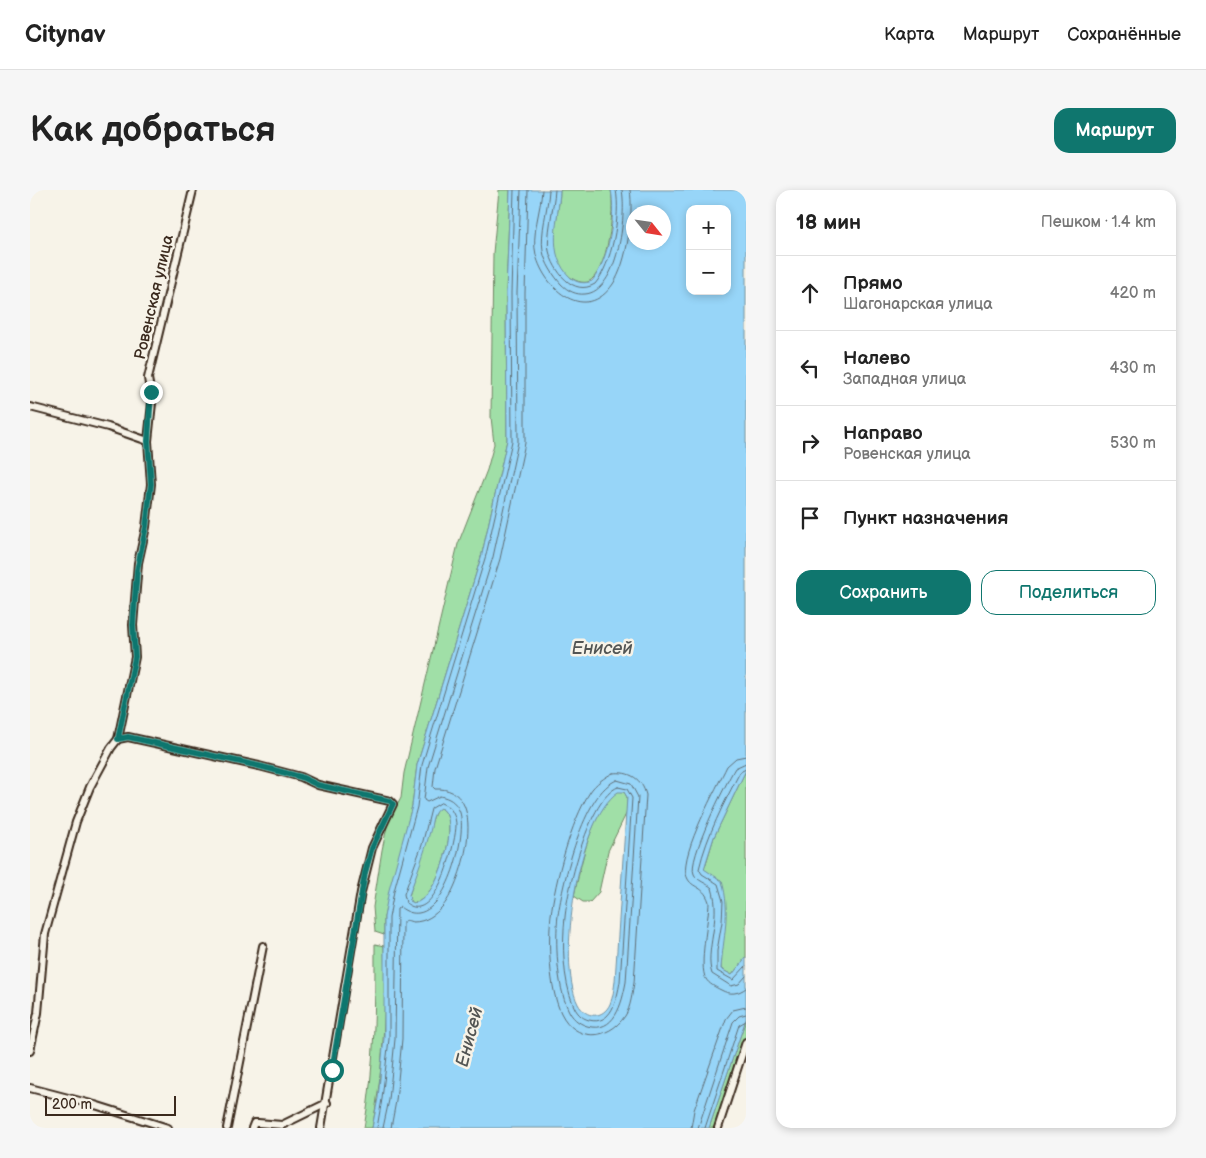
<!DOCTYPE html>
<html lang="ru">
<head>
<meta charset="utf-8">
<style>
	:root { --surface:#fff; --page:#f6f6f6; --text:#222; --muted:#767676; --line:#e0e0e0; --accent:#0f766e }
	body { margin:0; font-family:"Balsamiq Sans",sans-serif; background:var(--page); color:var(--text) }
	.controls { position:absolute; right:15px; top:15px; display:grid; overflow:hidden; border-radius:10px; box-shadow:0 2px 8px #0003 }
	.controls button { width:45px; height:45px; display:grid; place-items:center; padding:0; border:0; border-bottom:1px solid var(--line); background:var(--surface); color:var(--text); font:25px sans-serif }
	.compass { position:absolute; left:596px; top:15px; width:45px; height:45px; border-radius:50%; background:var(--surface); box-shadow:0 2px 8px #0003; rotate:120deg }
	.scale { position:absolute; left:15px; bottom:12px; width:131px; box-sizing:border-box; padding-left:5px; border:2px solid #3b2a1e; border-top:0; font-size:14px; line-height:18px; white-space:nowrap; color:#3b2a1e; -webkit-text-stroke:4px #f7f3e8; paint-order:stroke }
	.stop { position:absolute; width:15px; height:15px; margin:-11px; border:4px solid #0f766e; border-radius:50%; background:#fff }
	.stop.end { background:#0f766e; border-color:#fff; box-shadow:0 1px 5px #0008 }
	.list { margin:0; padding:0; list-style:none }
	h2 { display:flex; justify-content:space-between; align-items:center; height:65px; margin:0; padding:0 20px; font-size:21px }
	h2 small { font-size:16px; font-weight:400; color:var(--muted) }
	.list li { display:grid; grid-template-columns:32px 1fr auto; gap:15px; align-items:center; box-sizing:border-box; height:75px; padding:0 20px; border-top:1px solid var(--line) }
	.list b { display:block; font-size:19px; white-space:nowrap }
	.list p { margin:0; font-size:16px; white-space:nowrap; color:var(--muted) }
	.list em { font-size:16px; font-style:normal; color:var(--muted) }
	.actions { display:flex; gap:10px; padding:15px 20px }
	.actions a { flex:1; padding:11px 0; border:1px solid var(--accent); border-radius:15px; text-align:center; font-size:18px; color:var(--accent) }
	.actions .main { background:var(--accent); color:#fff }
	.icon { flex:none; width:28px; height:28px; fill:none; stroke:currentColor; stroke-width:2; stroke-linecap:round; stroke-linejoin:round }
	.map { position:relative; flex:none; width:716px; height:938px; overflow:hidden; border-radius:15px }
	header { display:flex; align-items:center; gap:30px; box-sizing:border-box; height:70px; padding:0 25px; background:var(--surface); border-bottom:1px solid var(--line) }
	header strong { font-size:24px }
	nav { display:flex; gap:28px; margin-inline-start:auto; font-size:18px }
	.intro { display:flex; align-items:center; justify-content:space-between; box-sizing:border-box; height:120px; padding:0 30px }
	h1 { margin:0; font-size:35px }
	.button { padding:12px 22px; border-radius:15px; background:var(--accent); color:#fff; font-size:18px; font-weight:700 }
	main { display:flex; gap:30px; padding:0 30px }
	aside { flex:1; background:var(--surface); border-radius:15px; box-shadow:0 2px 8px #0003 }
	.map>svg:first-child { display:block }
	.green { fill:#a0dfa7; stroke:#6e8462 }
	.water { fill:#97d5f8; stroke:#7291a1; fill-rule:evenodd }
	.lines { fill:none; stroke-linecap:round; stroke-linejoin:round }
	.shore { stroke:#606e75; stroke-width:1 }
	.minor-casing { stroke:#3b2a1e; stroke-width:10 }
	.minor { stroke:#f7f3e8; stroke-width:6 }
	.route { stroke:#0f766e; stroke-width:6 }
	.labels { text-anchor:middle; stroke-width:5; stroke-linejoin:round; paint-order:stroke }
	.street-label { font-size:16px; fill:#3b2a1e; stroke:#f7f3e8 }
	.water-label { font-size:18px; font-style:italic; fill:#525554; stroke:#f7f3e8 }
</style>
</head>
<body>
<header>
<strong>Citynav</strong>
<nav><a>Карта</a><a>Маршрут</a><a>Сохранённые</a></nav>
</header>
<div class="intro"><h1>Как добраться</h1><a class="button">Маршрут</a></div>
<main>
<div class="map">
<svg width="716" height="938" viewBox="0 0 716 938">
	<rect width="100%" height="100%" fill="#f7f3e8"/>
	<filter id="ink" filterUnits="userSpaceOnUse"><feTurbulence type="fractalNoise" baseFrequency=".02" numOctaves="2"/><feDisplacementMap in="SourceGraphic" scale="10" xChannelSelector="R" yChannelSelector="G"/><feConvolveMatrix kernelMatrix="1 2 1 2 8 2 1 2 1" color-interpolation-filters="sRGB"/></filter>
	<g filter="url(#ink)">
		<!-- green -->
		<g class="green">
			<polygon points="469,0 480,0 476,103 477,250 452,364 387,575 382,616 354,727 354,745 345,742 343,717 352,660 358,632 371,608 374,583 428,354 457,280 464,254 461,227 463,63"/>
			<path d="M530,0H581C585,20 578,82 558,92C541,95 527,76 524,60C522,46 530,16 530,0Z"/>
			<polygon points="716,580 716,767 702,785 691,779 692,691 674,680 684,647"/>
			<path d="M588,601L594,602L597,607V622L578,661L569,702L560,712H553L544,706C551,675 561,620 588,601Z"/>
			<path d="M410,618C433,625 408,711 384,713L380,711L379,706L403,628L406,620Z"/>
			<path d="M345,754L354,756C356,817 354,878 342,938H334C345,877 345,815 345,754Z"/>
			<polygon points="716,829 716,847 698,896 686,938 679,938"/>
		</g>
		<!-- water -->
		<path class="water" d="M480,0H530C529,30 515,64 541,88C547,93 555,94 562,91C579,69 586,27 581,0H716V580L684,647L674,679L692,691C701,723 693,747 691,779L702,785L716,767V829L679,938H342L348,908L354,848V727L359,700L382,616L387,575L452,364L477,250L476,103ZM660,19H697V101H660ZM604,22H634V52H604ZM588,602H594L597,607L585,791C584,799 583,807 580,814C573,829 556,829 548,814C526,771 548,629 588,602ZM410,618C433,625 408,711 384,713L380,711L379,705C387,683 395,662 401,638C402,631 403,622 410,618Z"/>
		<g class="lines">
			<!-- shore -->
			<g class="shore">
				<path d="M512,0C511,20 501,45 506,65C515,100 556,134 583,94C597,74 604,23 600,0"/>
				<path d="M519,0C518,19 510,42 513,61C515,73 524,86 531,94C538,101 546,105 555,104C588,102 597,25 592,0"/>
				<path d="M525,0C524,16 516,48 519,61C524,81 543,107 565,94C582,74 591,26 586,0"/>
				<path d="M716,566L706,568L697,576C687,597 651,662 656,684C660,700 673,693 679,712C679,730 668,776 676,789C679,794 685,797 691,800C700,805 708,804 716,798"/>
				<path d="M716,573L705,578C696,593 657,670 664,684C667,691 677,693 682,698C692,729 674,761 682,784L701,796L709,794L716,786"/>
				<path d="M716,579L710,582C694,613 677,645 669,679L672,684L688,694L693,711L692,732L687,761V781L703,790L716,776"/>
				<path d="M583,583C600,581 612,589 616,605L604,793C602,803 601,817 595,826C578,851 545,852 531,823C519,798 518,752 521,725C525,691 541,631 560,602C565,594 575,587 583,583Z"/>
				<path d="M587,590L601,594L608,607L596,792C592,813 585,844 557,836C548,833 542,828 538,819C527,796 525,751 528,725C533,693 553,602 587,590Z"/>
				<path d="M588,597L597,599L602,608L590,792C587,808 582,836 559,830C551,828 546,822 543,814C533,789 532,755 535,727C538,697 559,608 588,597Z"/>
				<path d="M411,613L419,617C423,622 426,628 426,635C426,653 405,737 376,713L374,704L392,655L401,619Z"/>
				<polyline points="347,938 352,909 359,849 359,728 364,701 387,617 392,575 456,365 482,251 481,103 484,0"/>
				<path d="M353,938L359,910L365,849L367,719L370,717C412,750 440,642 429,620C425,611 419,608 410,606L397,612L394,610L398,577L463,367L488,252L487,103L491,0"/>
				<path d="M361,938L366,911L372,849L373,732C377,729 378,731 383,732C396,732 405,725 413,716C433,692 461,596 405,599L403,597L405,578L470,369L495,253V103L498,0"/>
				<polyline points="661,938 664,920 696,829 703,820 716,817"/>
				<polyline points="668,938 703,832 709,826 716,824"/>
				<polyline points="675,938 709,835 716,831"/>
			</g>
			<defs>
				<g id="minor">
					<polyline points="0,217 78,237 118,251"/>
					<polyline points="88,549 98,547 229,576 271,587 288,595 360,611 363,614 342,658 331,702 291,938"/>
					<polyline points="0,861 8,823 15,744 46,632 60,597 81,558 88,549 105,467 103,435 108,373 116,337 121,294 118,251 122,213 118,188 163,0"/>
					<polyline points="0,898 65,915 138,938"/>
					<polyline points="197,938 233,756"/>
					<polyline points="222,938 224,933 228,933 252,935 297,913"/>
					<polyline points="688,938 716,852"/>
				</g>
			</defs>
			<!-- minor casing -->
			<use href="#minor" class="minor-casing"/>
			<!-- minor -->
			<use href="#minor" class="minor"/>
		</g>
	</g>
	<g class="lines" filter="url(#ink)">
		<!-- route -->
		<polyline class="route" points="121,202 118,251 121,294 116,337 107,380 103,435 105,467 88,549 98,547 229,576 271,587 288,595 360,611 363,614 342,658 335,683 302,880"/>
	</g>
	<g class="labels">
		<!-- street labels -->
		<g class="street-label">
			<text transform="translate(123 107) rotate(-77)" y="6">Ровенская улица</text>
		</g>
		<!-- water labels -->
		<g class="water-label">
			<text x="572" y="464">Енисей</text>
			<text transform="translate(439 847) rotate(-75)" y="6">Енисей</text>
		</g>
	</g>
</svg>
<div class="controls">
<button>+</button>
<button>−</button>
</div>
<svg class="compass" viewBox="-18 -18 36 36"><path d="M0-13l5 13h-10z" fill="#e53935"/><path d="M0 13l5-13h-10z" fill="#767676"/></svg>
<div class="scale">200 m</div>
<div class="stop" style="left:302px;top:880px"></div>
<div class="stop end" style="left:121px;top:202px"></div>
</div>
<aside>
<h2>18 мин<small>Пешком · 1.4 km</small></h2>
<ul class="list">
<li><svg class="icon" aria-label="ahead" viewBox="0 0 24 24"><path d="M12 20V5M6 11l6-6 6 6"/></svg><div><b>Прямо</b><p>Шагонарская улица</p></div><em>420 m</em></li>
<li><svg class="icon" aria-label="left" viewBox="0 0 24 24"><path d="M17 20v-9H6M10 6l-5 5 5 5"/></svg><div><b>Налево</b><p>Западная улица</p></div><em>430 m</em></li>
<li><svg class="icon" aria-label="right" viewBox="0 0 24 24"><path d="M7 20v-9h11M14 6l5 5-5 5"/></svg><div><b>Направо</b><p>Ровенская улица</p></div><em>530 m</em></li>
<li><svg class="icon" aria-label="arrive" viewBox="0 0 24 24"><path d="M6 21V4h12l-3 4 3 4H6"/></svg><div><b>Пункт назначения</b></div></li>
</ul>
<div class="actions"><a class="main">Сохранить</a><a>Поделиться</a></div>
</aside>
</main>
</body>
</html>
